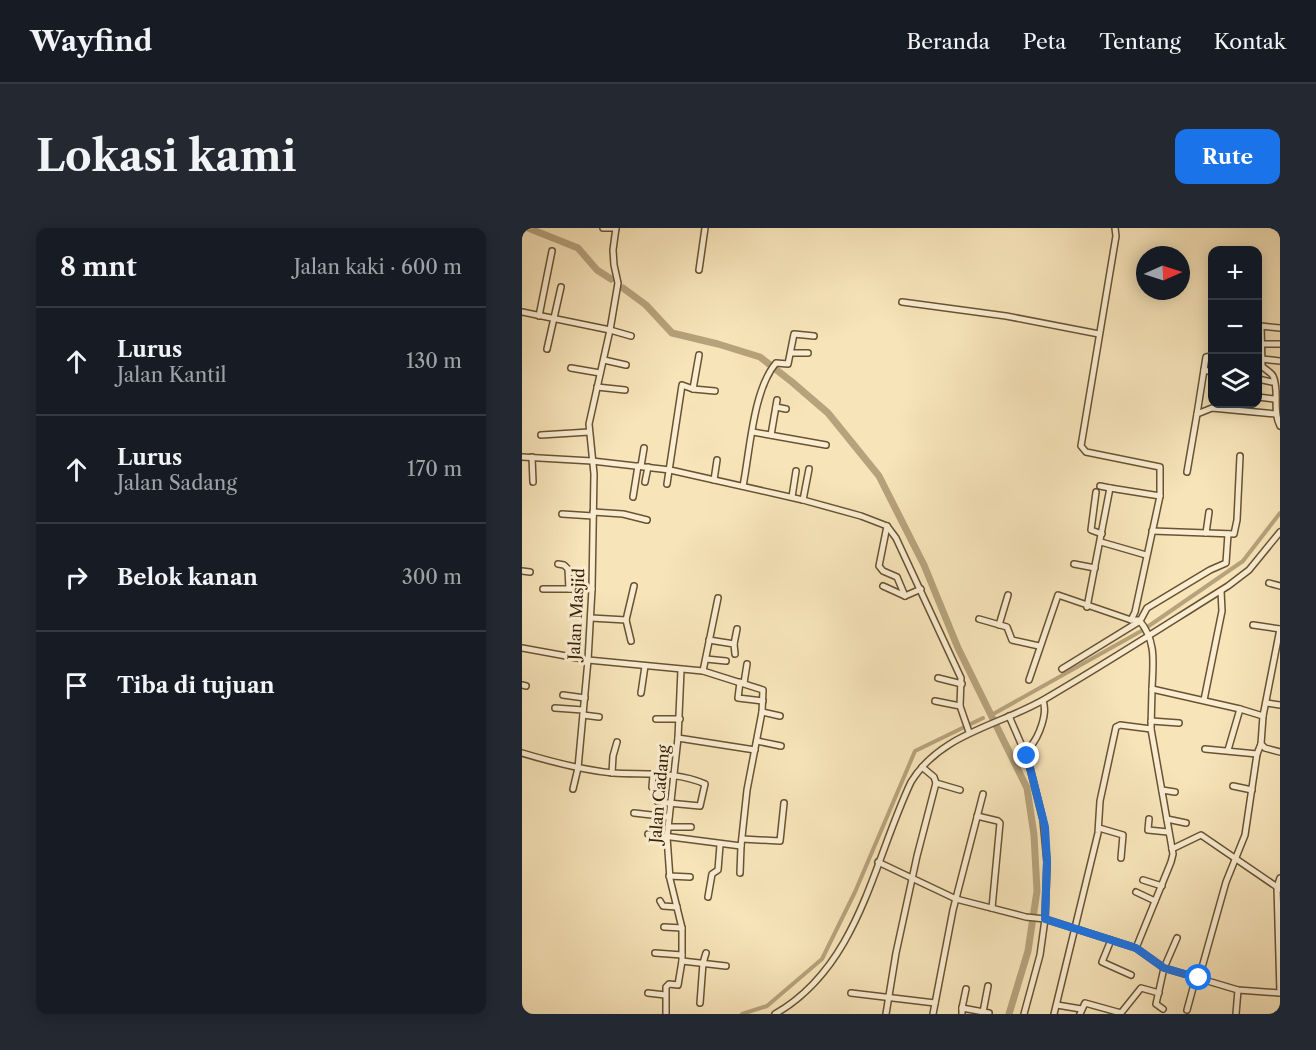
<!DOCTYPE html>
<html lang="id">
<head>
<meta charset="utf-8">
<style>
	:root { --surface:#171b24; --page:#242831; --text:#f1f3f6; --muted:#9ea1a6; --line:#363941; --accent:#1a73e8 }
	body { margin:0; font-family:"Libre Caslon Text",serif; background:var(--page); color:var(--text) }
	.controls { position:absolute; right:18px; top:18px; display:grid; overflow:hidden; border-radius:12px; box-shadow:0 3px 15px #0003 }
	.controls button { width:54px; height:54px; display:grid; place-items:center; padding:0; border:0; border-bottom:2px solid var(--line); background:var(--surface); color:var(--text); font:30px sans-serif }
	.compass { position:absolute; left:614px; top:18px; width:54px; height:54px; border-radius:50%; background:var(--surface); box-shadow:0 3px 15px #0003; rotate:87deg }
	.stop { position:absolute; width:18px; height:18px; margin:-14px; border:4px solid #1a73e8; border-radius:50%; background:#fff }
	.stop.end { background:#1a73e8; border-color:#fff; box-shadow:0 2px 6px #0008 }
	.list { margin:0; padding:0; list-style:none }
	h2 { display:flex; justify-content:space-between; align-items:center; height:78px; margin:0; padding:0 24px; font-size:26px }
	h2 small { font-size:20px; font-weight:400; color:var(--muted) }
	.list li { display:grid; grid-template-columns:39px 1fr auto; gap:18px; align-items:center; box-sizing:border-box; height:108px; padding:0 24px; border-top:2px solid var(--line) }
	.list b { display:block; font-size:22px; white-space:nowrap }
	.list p { margin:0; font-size:20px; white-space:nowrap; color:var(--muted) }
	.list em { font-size:20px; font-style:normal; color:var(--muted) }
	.icon { flex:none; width:33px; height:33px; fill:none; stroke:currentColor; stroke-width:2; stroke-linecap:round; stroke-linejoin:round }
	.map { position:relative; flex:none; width:758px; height:786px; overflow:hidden; border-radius:12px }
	header { display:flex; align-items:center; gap:36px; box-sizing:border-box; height:84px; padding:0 30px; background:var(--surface); border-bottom:2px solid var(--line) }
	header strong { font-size:28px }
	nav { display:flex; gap:33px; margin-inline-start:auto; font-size:21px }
	.intro { display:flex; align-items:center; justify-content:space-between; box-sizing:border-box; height:144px; padding:0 36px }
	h1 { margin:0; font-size:42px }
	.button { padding:15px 27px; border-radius:12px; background:var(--accent); color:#fff; font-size:21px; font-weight:700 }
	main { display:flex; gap:36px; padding:0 36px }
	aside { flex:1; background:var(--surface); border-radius:12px; box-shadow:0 3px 15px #0003 }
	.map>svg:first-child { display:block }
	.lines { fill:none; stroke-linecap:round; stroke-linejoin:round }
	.canal { stroke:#b6a27c; stroke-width:4 }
	.river { stroke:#b6a27c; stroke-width:7 }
	.minor-casing { stroke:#685332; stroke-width:8 }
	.minor { stroke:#faedd2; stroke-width:5 }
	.route { stroke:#1a73e8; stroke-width:8 }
	.labels { text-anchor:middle; stroke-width:6; stroke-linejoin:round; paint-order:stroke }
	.street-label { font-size:16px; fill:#392305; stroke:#faedd2 }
</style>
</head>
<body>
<header>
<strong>Wayfind</strong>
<nav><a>Beranda</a><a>Peta</a><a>Tentang</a><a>Kontak</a></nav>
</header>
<div class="intro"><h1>Lokasi kami</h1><a class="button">Rute</a></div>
<main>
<aside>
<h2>8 mnt<small>Jalan kaki · 600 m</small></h2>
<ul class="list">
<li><svg class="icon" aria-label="ahead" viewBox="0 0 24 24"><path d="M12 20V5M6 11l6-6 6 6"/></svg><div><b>Lurus</b><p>Jalan Kantil</p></div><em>130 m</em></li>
<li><svg class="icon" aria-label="ahead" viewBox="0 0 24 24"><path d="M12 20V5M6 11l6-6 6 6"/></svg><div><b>Lurus</b><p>Jalan Sadang</p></div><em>170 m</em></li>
<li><svg class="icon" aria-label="right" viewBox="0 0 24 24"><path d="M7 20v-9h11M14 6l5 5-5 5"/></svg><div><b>Belok kanan</b></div><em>300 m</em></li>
<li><svg class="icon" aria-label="arrive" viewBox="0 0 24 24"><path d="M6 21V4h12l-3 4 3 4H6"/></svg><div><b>Tiba di tujuan</b></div></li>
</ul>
</aside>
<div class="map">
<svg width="758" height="786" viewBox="0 0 758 786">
	<rect width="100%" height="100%" fill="#f7e4b9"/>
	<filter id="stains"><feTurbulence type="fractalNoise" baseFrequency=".00333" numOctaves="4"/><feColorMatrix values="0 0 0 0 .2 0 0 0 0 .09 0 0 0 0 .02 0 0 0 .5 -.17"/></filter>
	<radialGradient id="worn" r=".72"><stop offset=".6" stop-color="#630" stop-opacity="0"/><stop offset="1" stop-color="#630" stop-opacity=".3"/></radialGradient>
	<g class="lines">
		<!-- canal -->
		<g class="canal">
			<polyline points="473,485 621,402 721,333 758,285"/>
			<polyline points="220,786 245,778 300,731 333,664 393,523 461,490"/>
		</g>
		<!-- river -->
		<g class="river">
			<polyline points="6,0 56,20 75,42 89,51"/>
			<polyline points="101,60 124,77 150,105 196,116 238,129 270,154 306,185 357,248 402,337 436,420 505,560 512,607 515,663 506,723 487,786"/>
		</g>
		<defs>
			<g id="minor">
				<polyline points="81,0 94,0"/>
				<polyline points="94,0 91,22 92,37 96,55 88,102 109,108"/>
				<polyline points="593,0 594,8 559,218 564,224 638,239 638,268 613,384 609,392"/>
				<polyline points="177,42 183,0"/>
				<polyline points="380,74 484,88 577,106"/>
				<polyline points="0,84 88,102 67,196 72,246 70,361 66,432 56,540 51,561"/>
				<polyline points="17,88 30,23"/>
				<path d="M758,100L739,98L740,138C743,142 749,144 751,148C758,163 750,182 758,198"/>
				<polyline points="740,116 758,116"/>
				<polyline points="25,121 39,59"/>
				<polyline points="269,125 286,125"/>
				<polyline points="740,131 758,133"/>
				<polyline points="82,132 104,137"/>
				<polyline points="49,140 78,145"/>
				<polyline points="682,142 690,144"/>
				<polyline points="736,151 750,154"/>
				<polyline points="75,159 103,162"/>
				<polyline points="171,161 177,127"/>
				<polyline points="736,169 752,171"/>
				<polyline points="254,179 264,181"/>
				<polyline points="675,186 684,129 690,128"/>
				<polyline points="231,204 304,217"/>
				<polyline points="19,207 67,204"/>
				<polyline points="249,207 255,172"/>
				<polyline points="0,229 70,233 148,242 281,272 339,288 365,298 374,310 439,450 438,478 447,504"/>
				<polyline points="10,229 11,254"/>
				<polyline points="119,238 122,220"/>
				<polyline points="665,244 675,186 690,180 754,186"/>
				<polyline points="192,252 195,232"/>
				<polyline points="123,254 126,239"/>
				<polyline points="145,256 160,157 171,161 193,163"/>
				<path d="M221,258C228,223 231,162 254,135L266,136L272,106L292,108"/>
				<polyline points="578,258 588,260"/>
				<polyline points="574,264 569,302 580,306"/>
				<polyline points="111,269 116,238"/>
				<polyline points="270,269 274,243"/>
				<polyline points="281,272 287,241"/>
				<polyline points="71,284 101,286 125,292"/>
				<polyline points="40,286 71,288"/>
				<polyline points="365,298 357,338 361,343 375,349 383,368"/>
				<polyline points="630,303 712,306 715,292 718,228"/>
				<polyline points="684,305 687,284"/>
				<polyline points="579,314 624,327"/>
				<polyline points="36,336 42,337 46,341 47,361"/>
				<polyline points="552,336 573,340"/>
				<polyline points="0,343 8,344"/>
				<polyline points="747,355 758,358"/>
				<polyline points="361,358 383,368 399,361"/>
				<polyline points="21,361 70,361"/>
				<polyline points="565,379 588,260 638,268"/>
				<polyline points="69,390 104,392"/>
				<polyline points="457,391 485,399 490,412 517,418"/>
				<polyline points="477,397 486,367"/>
				<polyline points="731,397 758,401"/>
				<polyline points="187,412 212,416 213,426"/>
				<polyline points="109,413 104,392 112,358"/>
				<polyline points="212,416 215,401"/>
				<polyline points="0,420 66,432 181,443 241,462 240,484 225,562 219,618 126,606"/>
				<polyline points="184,431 204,433"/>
				<polyline points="540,441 618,393 625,380 688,342 704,335 706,306"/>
				<polyline points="181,443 196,370"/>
				<polyline points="416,450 440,456"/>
				<path d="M507,452L536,367L609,392H617C635,413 631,435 630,461L718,481L741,488L739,516L743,520L758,524"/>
				<polyline points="218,454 216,470 241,473"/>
				<polyline points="222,455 225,436"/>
				<polyline points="0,457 4,458"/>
				<polyline points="119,465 123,438"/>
				<polyline points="41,467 63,470"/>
				<polyline points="682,472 700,383 699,363"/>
				<polyline points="413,473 438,478"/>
				<polyline points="745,475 758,477"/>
				<polyline points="33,480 61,482"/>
				<polyline points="240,484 258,488"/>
				<polyline points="61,487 77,489"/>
				<path d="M487,488L500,518L503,520L508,519C517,509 526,485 521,473"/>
				<polyline points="741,488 758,401"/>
				<polyline points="134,491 158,491"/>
				<polyline points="629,493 657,495"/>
				<polyline points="156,510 233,522"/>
				<polyline points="235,513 259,518"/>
				<polyline points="683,521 735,526"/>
				<polyline points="706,522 718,481"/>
				<path d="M0,525C30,534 60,542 91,545C121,547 155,543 183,556L178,578L136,574"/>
				<polyline points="90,545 91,528 95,514"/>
				<polyline points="414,555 438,562"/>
				<polyline points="711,558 730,562"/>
				<polyline points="130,559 131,547"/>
				<polyline points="640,562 653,564"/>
				<polyline points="112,585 147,589"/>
				<polyline points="455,588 476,593 478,595 470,680"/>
				<polyline points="627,591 626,602 646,604"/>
				<polyline points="645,591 664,595"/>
				<polyline points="146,599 169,599"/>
				<polyline points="577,600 601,607 599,630"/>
				<polyline points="220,611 258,613 262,575"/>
				<polyline points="650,621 679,607 758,661"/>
				<polyline points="356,634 434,671 504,689 523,691 614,720 642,740 716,762 758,765"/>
				<polyline points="218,645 219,618"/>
				<polyline points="147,648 168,649"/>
				<polyline points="621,652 640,658"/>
				<polyline points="614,664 633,673"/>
				<polyline points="186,669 190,646 196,642 198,617"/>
				<polyline points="138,673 141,678 155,679"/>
				<polyline points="142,699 160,700"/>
				<polyline points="589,712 580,734 609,747"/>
				<polyline points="614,720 649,634 651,626 629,501 630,461"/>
				<polyline points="133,725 160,727"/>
				<polyline points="160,733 204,738"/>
				<polyline points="677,750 704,654 723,607 735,526 739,516"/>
				<polyline points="126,765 143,767"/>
				<polyline points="329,765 413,775"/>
				<polyline points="758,765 755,659 758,650"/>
				<polyline points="178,775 181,735 184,725"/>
				<polyline points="535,777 559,781"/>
				<polyline points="440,780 444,761"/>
				<polyline points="641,781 634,776 642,740 655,710"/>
				<polyline points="665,782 674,749"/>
				<polyline points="461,784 466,758"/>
				<polyline points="144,786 144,759 147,756 156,757 160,733 160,700 148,651 145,609 156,510 159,442"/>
				<path d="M253,786C337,738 351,634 389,554C419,505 477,498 523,471C585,435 645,396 706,358L727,342L758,304"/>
				<polyline points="364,786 374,725 395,628 414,555 412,549 400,539"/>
				<polyline points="411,786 431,682 461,566"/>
				<polyline points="440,786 440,780 467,785"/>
				<polyline points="502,786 518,727 523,691 525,634 521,592 503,520"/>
				<polyline points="532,786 576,605 578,573 594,499 598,497 629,501"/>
				<polyline points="558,786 563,775 599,785 619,760 637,765"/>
				<polyline points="714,786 716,762"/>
			</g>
		</defs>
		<!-- minor casing -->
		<use href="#minor" class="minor-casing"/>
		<!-- minor -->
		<use href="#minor" class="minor"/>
	</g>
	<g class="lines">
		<!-- route -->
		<polyline class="route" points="505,528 523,599 525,634 523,691 614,720 642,740 677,750"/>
	</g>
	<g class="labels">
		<!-- street labels -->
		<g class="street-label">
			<text transform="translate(54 386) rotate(-87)" y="6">Jalan Masjid</text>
			<text transform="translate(137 566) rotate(-85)" y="6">Jalan Cadang</text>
		</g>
	</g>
	<rect width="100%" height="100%" filter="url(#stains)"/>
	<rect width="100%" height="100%" fill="url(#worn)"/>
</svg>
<div class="controls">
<button>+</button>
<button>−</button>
<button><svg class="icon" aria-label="layers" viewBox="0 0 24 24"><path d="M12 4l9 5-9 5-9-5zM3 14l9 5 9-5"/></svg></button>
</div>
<svg class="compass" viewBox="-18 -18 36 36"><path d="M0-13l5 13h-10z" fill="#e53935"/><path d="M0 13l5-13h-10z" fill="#9ea1a6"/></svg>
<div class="stop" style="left:677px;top:750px"></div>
<div class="stop end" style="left:505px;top:528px"></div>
</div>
</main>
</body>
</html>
